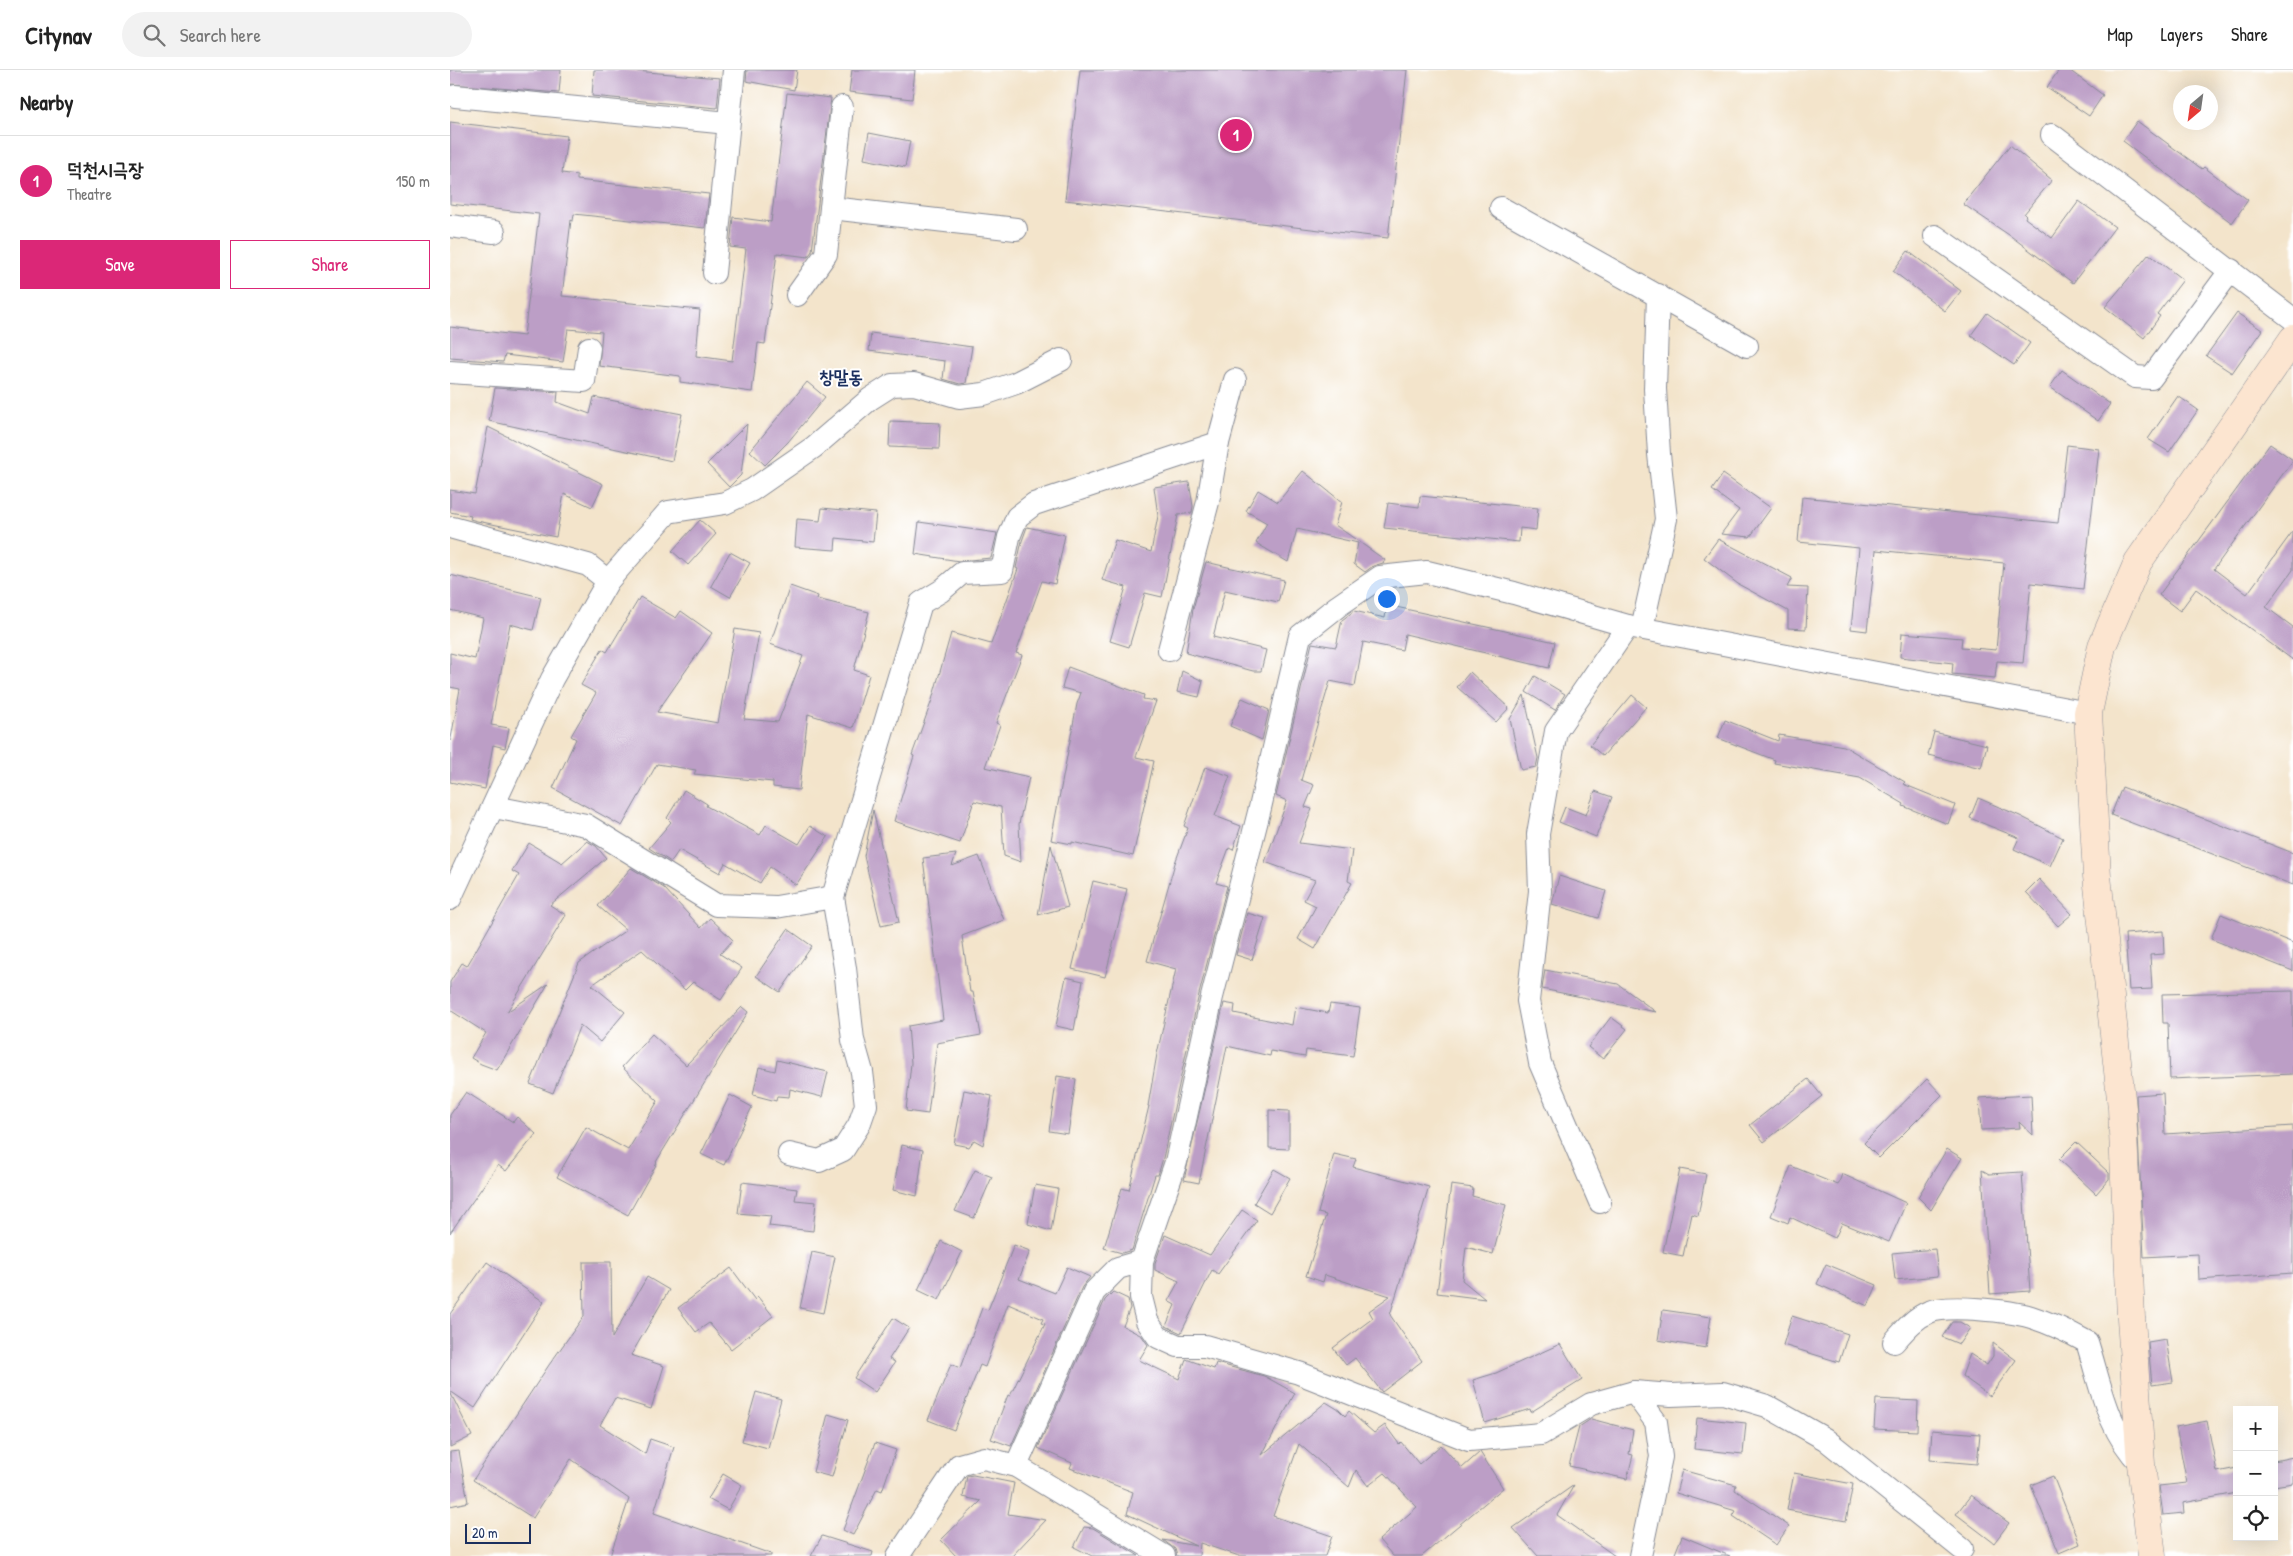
<!DOCTYPE html>
<html lang="en">
<head>
<meta charset="utf-8">
<style>
	:root { --surface:#fff; --page:#f2f2f2; --text:#222; --muted:#767676; --line:#e0e0e0; --accent:#db2777 }
	body { margin:0; font-family:"Patrick Hand","Poor Story",sans-serif; background:var(--page); color:var(--text) }
	.controls { position:absolute; right:15px; bottom:15px; display:grid; overflow:hidden; border-radius:0px; box-shadow:0 5px 20px #0002 }
	.controls button { width:45px; height:45px; display:grid; place-items:center; padding:0; border:0; border-bottom:1px solid var(--line); background:var(--surface); color:var(--text); font:25px sans-serif }
	.compass { position:absolute; left:1723px; top:15px; width:45px; height:45px; border-radius:50%; background:var(--surface); box-shadow:0 5px 20px #0002; rotate:209deg }
	.scale { position:absolute; left:15px; bottom:12px; width:66px; box-sizing:border-box; padding-left:5px; border:2px solid #1b2f5e; border-top:0; font-size:14px; line-height:18px; white-space:nowrap; color:#1b2f5e; -webkit-text-stroke:4px #fff; paint-order:stroke }
	.you { position:absolute; left:936px; top:528px; width:18px; height:18px; margin:-12px; border:4px solid #fff; border-radius:50%; background:#1a73e8; box-shadow:0 0 0 8px #1a73e833 }
	.badge { display:grid; place-items:center; width:32px; height:32px; border-radius:50%; background:var(--accent); color:#fff; font-size:16px; font-weight:700 }
	.pin { position:absolute; translate:-50% -50%; border:2px solid #fff; box-shadow:0 1px 5px #0006 }
	.list { margin:0; padding:0; list-style:none }
	h2 { display:flex; justify-content:space-between; align-items:center; height:65px; margin:0; padding:0 20px; font-size:21px }
	h2 small { font-size:16px; font-weight:400; color:var(--muted) }
	.list li { display:grid; grid-template-columns:32px 1fr auto; gap:15px; align-items:center; box-sizing:border-box; height:90px; padding:0 20px; border-top:1px solid var(--line) }
	.list b { display:block; font-size:19px; white-space:nowrap }
	.list p { margin:0; font-size:16px; white-space:nowrap; color:var(--muted) }
	.list em { font-size:16px; font-style:normal; color:var(--muted) }
	.actions { display:flex; gap:10px; padding:15px 20px }
	.actions a { flex:1; padding:11px 0; border:1px solid var(--accent); border-radius:0px; text-align:center; font-size:18px; color:var(--accent) }
	.actions .main { background:var(--accent); color:#fff }
	.icon { flex:none; width:28px; height:28px; fill:none; stroke:currentColor; stroke-width:2; stroke-linecap:round; stroke-linejoin:round }
	.map { position:relative; flex:none; width:1843px; height:1486px; overflow:hidden }
	header { display:flex; align-items:center; gap:30px; box-sizing:border-box; height:70px; padding:0 25px; background:var(--surface); border-bottom:1px solid var(--line) }
	header strong { font-size:24px }
	nav { display:flex; gap:28px; margin-inline-start:auto; font-size:18px }
	.search { width:350px; height:45px; background:var(--page); display:flex; align-items:center; gap:12px; box-sizing:border-box; padding:0 18px; border-radius:28px; color:var(--muted); font-size:19px }
	main { display:flex }
	aside { flex:1; background:var(--surface) }
	.map>svg:first-child { display:block }
	.building { fill:#bc9ec6 }
	.lines { fill:none; stroke-linecap:round; stroke-linejoin:round }
	.street-casing { stroke:#878a94; stroke-width:24 }
	.secondary-casing { stroke:#878a94; stroke-width:29 }
	.street { stroke:#fff; stroke-width:22 }
	.secondary { stroke:#fce5d0; stroke-width:28 }
	.labels { text-anchor:middle; stroke-width:4; stroke-linejoin:round; paint-order:stroke }
	.quarter-label { font-size:18px; font-weight:bold; fill:#1b2f5e; stroke:#fff }
</style>
</head>
<body>
<header>
<strong>Citynav</strong>
<div class="search"><svg class="icon" aria-label="search" viewBox="0 0 24 24"><circle cx="10" cy="10" r="6"/><path d="M15 15l6 6"/></svg>Search here</div>
<nav><a>Map</a><a>Layers</a><a>Share</a></nav>
</header>
<main>
<aside>
<h2>Nearby<small></small></h2>
<ul class="list">
<li><span class="badge">1</span><div><b>덕천시극장</b><p>Theatre</p></div><em>150 m</em></li>
</ul>
<div class="actions"><a class="main">Save</a><a>Share</a></div>
</aside>
<div class="map">
<svg width="1843" height="1486" viewBox="0 0 1843 1486">
	<rect width="100%" height="100%" fill="#fff"/>
	<filter id="ink" filterUnits="userSpaceOnUse"><feTurbulence type="fractalNoise" baseFrequency=".02" numOctaves="2"/><feDisplacementMap in="SourceGraphic" scale="10" xChannelSelector="R" yChannelSelector="G"/><feConvolveMatrix kernelMatrix="1 2 1 2 8 2 1 2 1" color-interpolation-filters="sRGB"/></filter>
	<filter id="wash" filterUnits="userSpaceOnUse"><feTurbulence type="fractalNoise" baseFrequency=".0096" numOctaves="4" result="noise"/><feDisplacementMap in="SourceGraphic" scale="20" xChannelSelector="R" yChannelSelector="G"/><feGaussianBlur stdDeviation="1.12" result="paint"/><feColorMatrix in="noise" values="0 0 0 0 0 0 0 0 0 0 0 0 0 0 0 0 0 1.4 0 .05"/><feComposite in="paint" operator="in"/></filter>
	<g filter="url(#wash)">
		<rect width="100%" height="100%" fill="#f3e4cb"/>
		<g id="blocks">
			<!-- building -->
			<g class="building">
				<polygon points="0,0 111,0 109,23 0,14"/>
				<polygon points="144,0 173,0 270,8 267,38 142,26"/>
				<polygon points="297,0 347,0 344,20 296,11"/>
				<polygon points="402,0 465,0 462,29 399,22"/>
				<polygon points="630,0 957,0 938,168 615,130"/>
				<polygon points="1609,0 1619,0 1653,25 1639,46 1597,17"/>
				<polygon points="337,23 381,28 362,181 358,187 327,183 315,274 308,273 302,322 230,312 230,306 149,296 152,262 118,259 113,292 55,285 53,292 0,288 0,257 74,266 89,144 0,134 0,52 117,66 112,103 127,105 127,110 259,124 255,158 124,144 123,151 121,150 112,226 250,240 246,286 282,291 296,179 280,177 283,147 321,152"/>
				<polygon points="1687,51 1752,99 1754,97 1798,130 1782,153 1673,71"/>
				<polygon points="419,63 460,71 455,97 414,89"/>
				<polygon points="1560,75 1602,110 1574,144 1576,146 1575,148 1602,168 1629,131 1665,157 1623,213 1562,167 1513,134"/>
				<polygon points="1458,181 1511,221 1495,241 1443,201"/>
				<polygon points="1699,184 1733,210 1707,244 1710,246 1694,268 1655,237"/>
				<polygon points="1537,243 1580,273 1564,295 1521,265"/>
				<polygon points="1787,243 1812,260 1782,303 1756,286"/>
				<polygon points="421,263 522,277 516,313 510,314 493,309 495,291 419,281"/>
				<polygon points="1612,300 1660,334 1648,351 1600,317"/>
				<polygon points="357,312 375,327 338,372 315,395 300,381"/>
				<polygon points="45,318 108,322 107,332 140,344 144,327 232,344 222,391 39,351"/>
				<polygon points="1728,326 1748,340 1719,382 1698,369"/>
				<polygon points="440,351 490,353 489,379 439,377"/>
				<polygon points="297,354 291,405 279,417 257,394"/>
				<polygon points="38,357 153,414 142,437 114,424 106,467 27,451 20,449 21,446 0,442 0,420 25,424"/>
				<polygon points="1820,374 1843,390 1764,499 1797,524 1843,461 1843,500 1816,537 1843,557 1843,590 1746,519 1730,541 1709,525"/>
				<polygon points="1617,375 1649,379 1633,519 1581,513 1573,593 1547,591 1545,608 1502,604 1503,593 1450,587 1452,563 1512,568 1511,577 1546,580 1554,493 1426,480 1417,561 1401,559 1409,478 1348,472 1352,427 1608,453"/>
				<polygon points="853,401 892,432 885,455 935,490 933,493 923,496 915,502 904,494 908,473 847,459 838,492 806,473 817,453 796,441 808,420 828,432"/>
				<polygon points="1273,404 1321,438 1300,467 1271,464 1289,440 1262,420"/>
				<polygon points="739,412 743,436 742,443 728,445 712,527 695,523 679,577 660,571 676,517 652,510 665,470 701,482 708,446 704,417"/>
				<polygon points="970,426 1088,438 1086,460 1070,458 1069,472 934,458 938,433 969,437"/>
				<polygon points="372,438 426,443 423,472 386,468 385,480 345,477 347,449 370,451"/>
				<polygon points="250,450 266,464 238,495 222,481"/>
				<polygon points="469,452 547,463 541,488 509,491 465,484"/>
				<polygon points="577,457 615,465 605,514 592,511 566,583 572,585 546,653 550,655 535,697 579,707 569,754 571,792 554,786 551,737 524,731 510,773 444,751 464,686 462,685 482,630 501,563 541,574 568,499 566,498 572,471"/>
				<polygon points="1268,469 1342,508 1337,517 1358,518 1356,559 1338,558 1338,541 1288,514 1254,488"/>
				<polygon points="280,482 300,493 280,527 261,516"/>
				<polygon points="756,492 834,510 828,532 775,520 763,567 816,580 811,601 803,601 736,583 743,539"/>
				<polygon points="0,505 91,527 83,560 60,554 41,655 59,658 55,678 43,675 35,719 0,712 0,674 10,619 0,617 0,583 25,589 33,548 0,540"/>
				<polygon points="340,516 368,526 367,529 419,542 404,600 419,605 403,658 358,644 349,720 323,717 323,712 244,704 246,700 207,694 172,756 103,718 126,669 121,666 146,623 131,615 152,579 157,582 190,527 226,548 231,541 262,563 207,642 268,653 285,559 309,563 294,649 328,652 353,586 320,574"/>
				<polygon points="937,535 1105,572 1099,598 955,564 952,580 913,572 905,616 880,611 851,710 864,715 855,737 862,739 849,773 902,780 898,811 902,813 865,879 848,869 866,836 854,830 865,810 815,792 837,731 826,726 862,573 886,577 892,550 904,541 935,548"/>
				<polygon points="618,597 694,625 693,629 706,631 686,687 704,691 683,786 622,772 622,774 601,770 627,634 631,623 612,618"/>
				<polygon points="732,601 753,611 749,627 727,622"/>
				<polygon points="1020,602 1059,638 1046,652 1007,617"/>
				<polygon points="1085,606 1115,624 1105,640 1076,622"/>
				<polygon points="1074,625 1088,688 1086,697 1071,700 1060,649"/>
				<polygon points="1182,625 1196,637 1153,686 1140,675"/>
				<polygon points="792,628 819,640 812,670 780,656"/>
				<polygon points="1275,650 1328,671 1329,665 1394,676 1455,712 1453,714 1505,735 1498,754 1453,736 1454,734 1410,708 1324,693 1325,690 1268,668"/>
				<polygon points="1484,662 1537,675 1531,698 1478,685"/>
				<polygon points="755,697 780,706 765,746 791,756 783,780 779,778 766,813 777,816 749,924 713,1088 708,1105 705,1105 682,1180 672,1183 654,1178 672,1118 679,1120 699,1036 698,1036 707,984 726,899 697,891 725,793 738,758 734,756"/>
				<polygon points="1672,717 1843,783 1843,815 1661,745"/>
				<polygon points="234,720 257,734 256,736 310,765 316,755 349,774 360,756 378,767 346,815 320,797 310,813 275,793 270,803 229,780 221,792 199,778 221,752 217,748"/>
				<polygon points="1145,721 1162,727 1146,767 1109,752 1115,737 1136,745"/>
				<polygon points="1528,728 1570,746 1613,768 1600,796 1564,779 1569,768 1520,748"/>
				<polygon points="423,740 449,852 431,856 414,786"/>
				<polygon points="137,771 146,776 156,788 100,835 116,845 57,942 98,914 47,1000 31,994 21,988 36,963 0,940 0,912 12,893 17,896 69,805 62,801 79,773 112,793"/>
				<polygon points="601,775 618,837 588,845"/>
				<polygon points="506,784 502,796 529,786 554,850 512,866 520,922 523,922 531,965 487,973 478,1044 456,1041 461,993 458,956 493,950 473,788"/>
				<polygon points="181,798 214,818 251,858 260,848 283,870 270,884 292,898 271,930 243,912 235,920 192,880 142,915 175,942 150,972 130,955 103,1023 80,1014 129,893 176,860 148,836"/>
				<polygon points="1109,806 1156,821 1148,848 1102,834"/>
				<polygon points="1589,809 1622,844 1608,856 1576,822"/>
				<polygon points="643,811 677,819 655,907 622,899"/>
				<polygon points="797,843 815,848 802,890 786,885"/>
				<polygon points="1771,844 1843,873 1843,901 1761,869"/>
				<polygon points="338,859 362,876 330,922 306,906"/>
				<polygon points="1713,861 1714,884 1700,885 1702,919 1679,920 1675,864"/>
				<polygon points="1095,900 1168,914 1206,942 1092,919"/>
				<polygon points="616,907 633,911 624,960 606,956"/>
				<polygon points="1843,921 1843,1004 1720,1009 1718,953 1713,953 1712,924"/>
				<polygon points="774,933 785,935 784,943 842,955 845,937 878,943 880,934 910,938 903,986 856,980 855,987 821,981 820,986 777,976 749,1113 734,1110"/>
				<polygon points="292,937 298,942 206,1092 207,1093 178,1145 107,1107 136,1057 178,1080 208,1031 172,997 202,964 236,995"/>
				<polygon points="1161,947 1177,959 1153,989 1138,977"/>
				<polygon points="327,990 378,1002 372,1027 340,1019 339,1027 327,1026 326,1031 303,1025 309,997 325,1001"/>
				<polygon points="607,1006 626,1009 618,1064 599,1061"/>
				<polygon points="1358,1009 1372,1026 1314,1072 1300,1055"/>
				<polygon points="1477,1009 1492,1025 1429,1088 1414,1073"/>
				<polygon points="514,1020 542,1026 533,1075 524,1070 519,1077 504,1074"/>
				<polygon points="16,1022 63,1052 67,1047 86,1064 56,1101 48,1095 0,1163 0,1045"/>
				<polygon points="1713,1023 1715,1064 1843,1056 1843,1203 1749,1210 1748,1184 1694,1187 1686,1025"/>
				<polygon points="280,1025 302,1037 274,1095 251,1084"/>
				<polygon points="1581,1025 1583,1065 1569,1052 1570,1058 1531,1060 1529,1028"/>
				<polygon points="819,1040 839,1041 839,1079 819,1078"/>
				<polygon points="1626,1072 1659,1103 1659,1109 1646,1124 1609,1089"/>
				<polygon points="452,1075 473,1080 467,1126 443,1120"/>
				<polygon points="1497,1079 1512,1088 1481,1140 1468,1127"/>
				<polygon points="884,1084 906,1089 903,1097 979,1117 940,1245 972,1291 932,1322 905,1288 896,1295 883,1278 923,1248 919,1241 940,1226 875,1205 873,1212 856,1206 876,1145 868,1143"/>
				<polygon points="1341,1096 1388,1115 1392,1104 1456,1133 1439,1172 1392,1153 1385,1168 1340,1147 1338,1153 1321,1146"/>
				<polygon points="824,1099 840,1108 820,1143 804,1133"/>
				<polygon points="1230,1099 1256,1104 1248,1146 1242,1144 1233,1186 1213,1182"/>
				<polygon points="525,1100 542,1107 524,1148 505,1141"/>
				<polygon points="1532,1100 1539,1104 1572,1102 1580,1221 1540,1224"/>
				<polygon points="292,1112 347,1119 345,1130 366,1132 363,1161 319,1156 321,1146 288,1143"/>
				<polygon points="585,1115 608,1119 601,1161 578,1154"/>
				<polygon points="1001,1115 1023,1118 1022,1126 1056,1135 1043,1184 1016,1177 1012,1210 1035,1229 987,1223"/>
				<polygon points="792,1140 807,1150 768,1204 762,1200 731,1263 716,1256 725,1235 718,1231 729,1211 705,1200 705,1193 715,1165 760,1185"/>
				<polygon points="491,1171 512,1182 489,1230 468,1220"/>
				<polygon points="564,1175 580,1181 569,1209 605,1223 617,1197 640,1207 632,1217 561,1376 541,1369 558,1325 560,1326 595,1254 591,1253 593,1249 558,1234 535,1297 530,1295 504,1360 478,1350 501,1294 510,1298 532,1238 538,1240"/>
				<polygon points="1485,1179 1488,1206 1445,1210 1442,1183"/>
				<polygon points="362,1182 385,1187 373,1243 350,1238"/>
				<polygon points="37,1192 94,1232 25,1338 0,1321 0,1244"/>
				<polygon points="133,1192 161,1192 162,1268 197,1207 219,1220 181,1285 214,1296 201,1339 165,1328 150,1355 195,1384 200,1369 224,1377 204,1443 321,1484 321,1486 160,1486 179,1429 121,1389 83,1448 23,1410 99,1295 134,1246"/>
				<polygon points="1376,1194 1427,1215 1418,1236 1367,1214"/>
				<polygon points="281,1198 305,1230 308,1227 323,1246 281,1279 259,1253 246,1262 228,1238"/>
				<polygon points="663,1222 678,1229 680,1238 673,1256 692,1266 698,1275 689,1290 729,1309 736,1289 764,1299 766,1293 814,1306 845,1323 812,1385 876,1332 889,1340 895,1346 899,1341 924,1363 935,1355 949,1374 951,1372 969,1394 991,1375 1012,1398 1030,1382 1053,1418 972,1486 943,1486 929,1470 967,1437 935,1403 918,1416 906,1400 899,1417 849,1374 823,1446 882,1466 875,1486 789,1486 750,1473 749,1486 727,1486 725,1479 713,1470 746,1476 677,1444 683,1422 620,1398 622,1393 588,1378 655,1230"/>
				<polygon points="1213,1240 1261,1247 1256,1278 1208,1270"/>
				<polygon points="1342,1246 1398,1264 1389,1292 1333,1275"/>
				<polygon points="443,1248 459,1258 439,1289 445,1292 425,1322 404,1308"/>
				<polygon points="1502,1252 1510,1252 1520,1258 1509,1274 1492,1267"/>
				<polygon points="1716,1269 1723,1312 1702,1315 1698,1272"/>
				<polygon points="1543,1273 1566,1290 1540,1326 1512,1306 1520,1284 1537,1295 1543,1286"/>
				<polygon points="1110,1274 1132,1310 1081,1342 1080,1339 1035,1353 1023,1310 1046,1303"/>
				<polygon points="0,1322 22,1366 0,1377"/>
				<polygon points="306,1322 331,1329 318,1378 292,1371"/>
				<polygon points="1426,1329 1468,1331 1467,1361 1424,1359"/>
				<polygon points="378,1344 398,1350 382,1407 363,1402"/>
				<polygon points="1247,1348 1296,1353 1293,1384 1244,1379"/>
				<polygon points="1141,1349 1183,1360 1179,1384 1183,1385 1177,1409 1119,1396 1129,1357"/>
				<polygon points="1757,1351 1767,1402 1787,1398 1787,1423 1733,1433 1734,1443 1713,1445 1709,1416 1737,1413 1726,1357"/>
				<polygon points="1482,1360 1530,1364 1527,1394 1480,1390"/>
				<polygon points="425,1373 446,1380 432,1421 427,1419 403,1465 393,1460"/>
				<polygon points="9,1381 18,1432 0,1436 0,1382"/>
				<polygon points="1843,1387 1843,1413 1824,1416 1824,1391"/>
				<polygon points="1232,1400 1286,1415 1285,1420 1339,1456 1326,1475 1283,1446 1286,1441 1226,1423"/>
				<polygon points="1344,1403 1403,1414 1396,1451 1337,1440"/>
				<polygon points="273,1404 292,1415 278,1440 258,1429"/>
				<polygon points="523,1405 564,1413 558,1444 596,1450 562,1486 506,1486 491,1470 531,1431 513,1427 517,1406"/>
				<polygon points="1603,1406 1630,1474 1609,1483 1581,1415"/>
				<polygon points="1124,1415 1107,1445 1165,1486 1088,1486 1063,1458"/>
				<polygon points="1521,1425 1559,1453 1544,1473 1506,1444"/>
				<polygon points="634,1457 643,1458 689,1486 642,1486 624,1477"/>
				<polygon points="372,1466 423,1482 422,1486 361,1486"/>
				<polygon points="1232,1466 1280,1486 1224,1486"/>
			</g>
		</g>
	</g>
	<g filter="url(#ink)">
		<use href="#blocks" fill-opacity="0" stroke="#878a94" stroke-width="1"/>
		<g class="lines">
			<defs>
				<g id="street">
					<polyline points="5,26 278,53"/>
					<polyline points="1602,65 1843,249"/>
					<polyline points="381,138 566,159"/>
					<polyline points="1051,138 1297,276"/>
					<polyline points="0,156 44,162"/>
					<polyline points="1485,166 1685,307 1701,308 1781,200"/>
					<polyline points="264,203 284,0"/>
					<polyline points="347,225 376,184 392,37"/>
					<polyline points="0,302 134,311 139,278"/>
					<polyline points="3,458 138,495 158,511"/>
					<polyline points="1192,558 1216,449 1209,384 1205,319 1208,225"/>
					<polyline points="719,580 758,432 768,373 785,310"/>
					<polyline points="44,737 136,755 266,835 326,837 383,827"/>
					<polyline points="0,829 102,609 158,511 218,442 275,433 302,420 364,377 420,329 442,315 464,314 509,327 534,324 566,313 611,290"/>
					<polyline points="339,1084 369,1091 393,1080 409,1055 416,1035 412,1002 403,970 395,898 383,827 471,533 491,521 512,503 552,501 559,467 567,447 584,434 768,373"/>
					<polyline points="1150,1132 1090,993 1078,931 1090,821 1088,764 1106,661 1178,556"/>
					<polyline points="692,1191 691,1227 697,1251 708,1267 728,1276 755,1276 849,1303 1019,1370 1091,1364 1141,1334 1184,1322 1221,1325 1273,1323 1317,1336 1375,1369 1512,1479"/>
					<path d="M1444,1272C1454,1261 1464,1248 1479,1242C1497,1234 1561,1241 1581,1247C1600,1253 1619,1262 1637,1272C1651,1316 1657,1359 1691,1394"/>
					<polyline points="1184,1322 1206,1352 1211,1387 1190,1486"/>
					<polyline points="566,1396 644,1222 668,1198 692,1191 726,1092 762,927 810,738 850,566 888,536 930,507 977,502 1064,523 1178,556 1638,643"/>
					<polyline points="448,1486 509,1395 534,1388 566,1396 714,1486"/>
				</g>
				<polyline id="secondary" points="1702,1486 1691,1394 1681,1248 1672,1038 1647,806 1638,643 1652,576 1688,492 1843,269"/>
			</defs>
			<!-- street casing -->
			<use href="#street" class="street-casing"/>
			<!-- secondary casing -->
			<use href="#secondary" class="secondary-casing"/>
			<!-- street -->
			<use href="#street" class="street"/>
			<!-- secondary -->
			<use href="#secondary" class="secondary"/>
		</g>
	</g>
	<g class="labels">
		<!-- quarter labels -->
		<g class="quarter-label">
			<text x="391" y="313">창말동</text>
		</g>
	</g>
</svg>
<div class="controls">
<button>+</button>
<button>−</button>
<button><svg class="icon" aria-label="locate" viewBox="0 0 24 24"><circle cx="12" cy="12" r="6"/><path d="M12 2v4M12 18v4M2 12h4M18 12h4"/></svg></button>
</div>
<svg class="compass" viewBox="-18 -18 36 36"><path d="M0-13l5 13h-10z" fill="#e53935"/><path d="M0 13l5-13h-10z" fill="#767676"/></svg>
<div class="scale">20 m</div>
<div class="you"></div>
<div class="pin badge" style="left:786px;top:65px">1</div>
</div>
</main>
</body>
</html>
